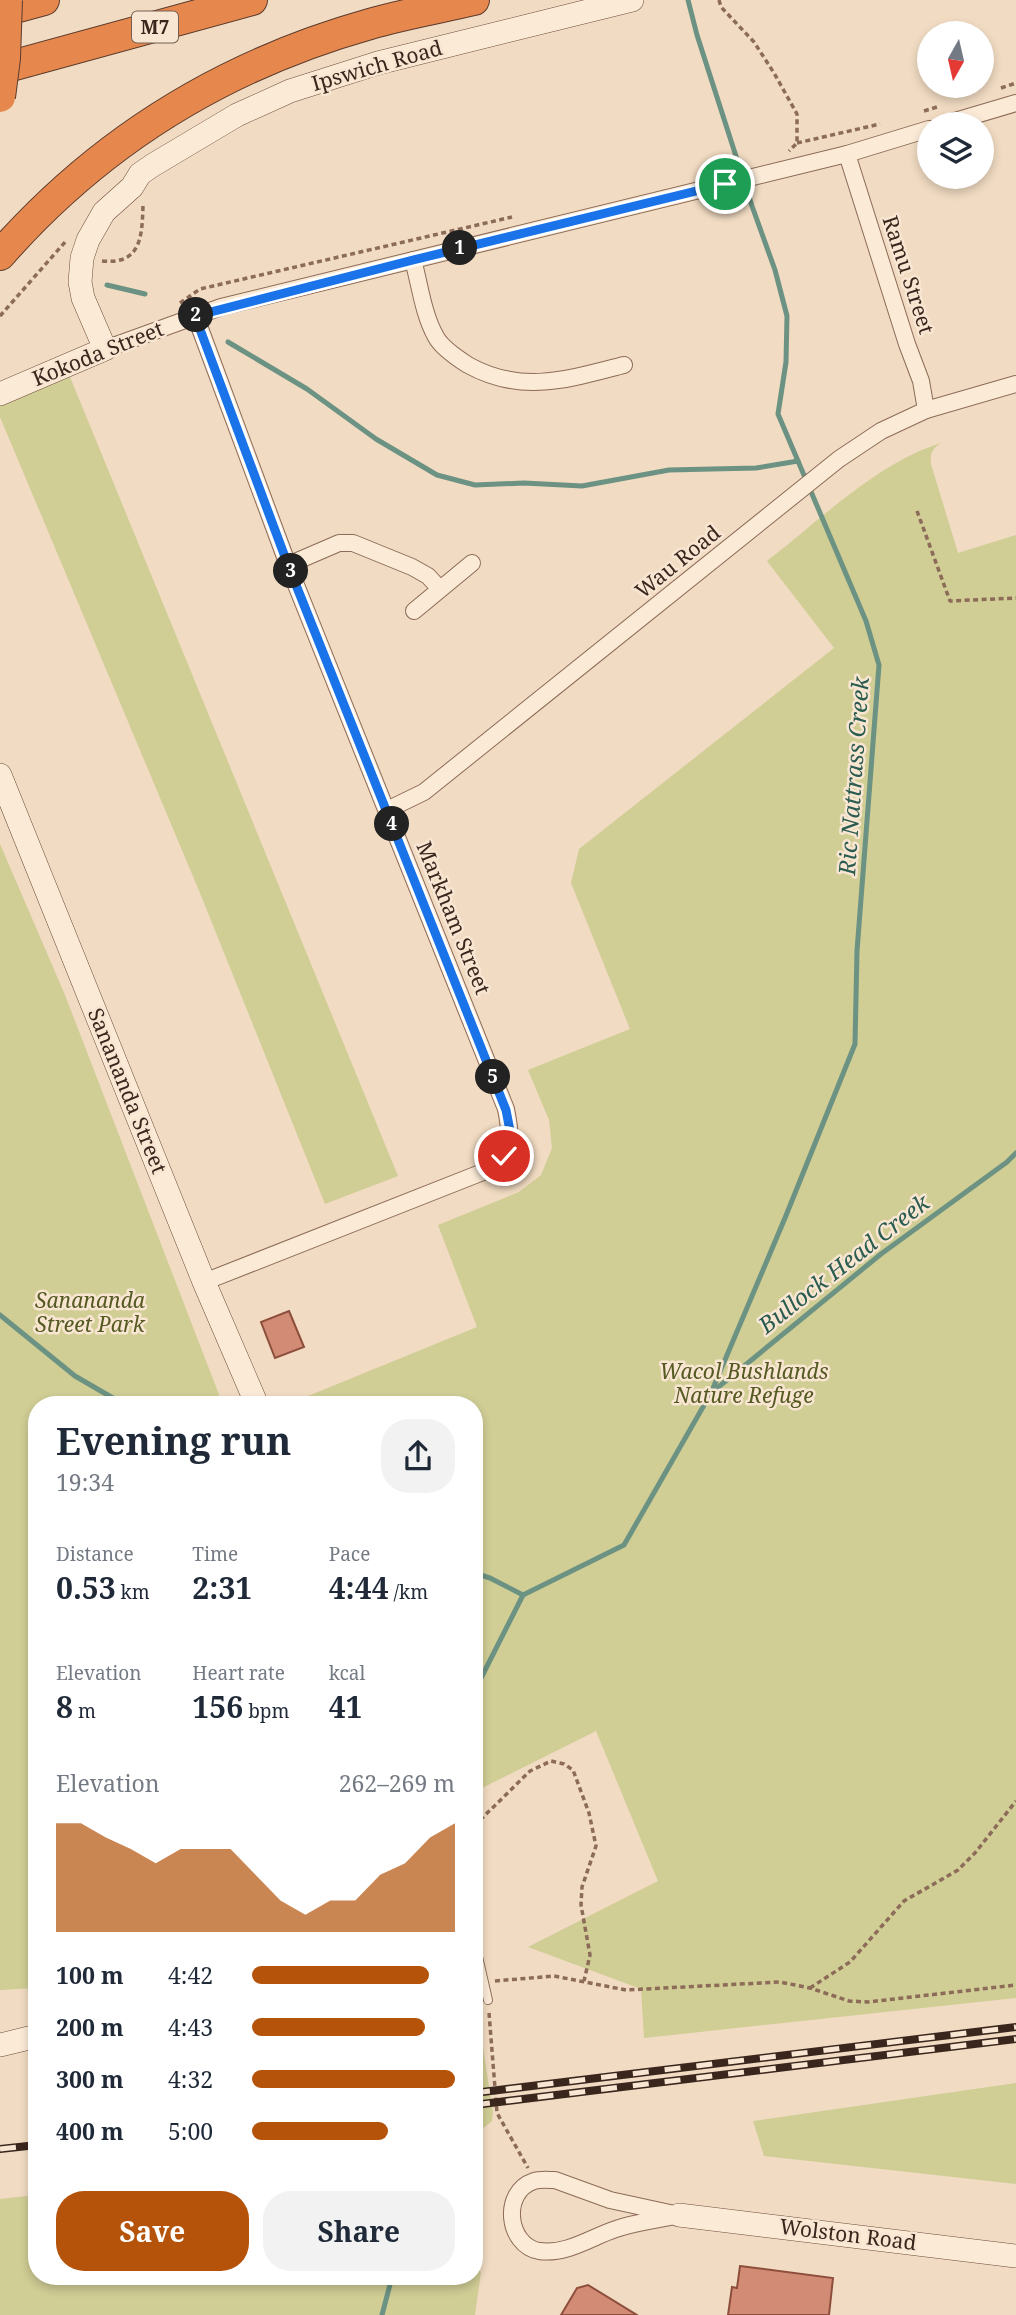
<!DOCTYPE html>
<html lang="en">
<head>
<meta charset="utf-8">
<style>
	:root { --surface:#fff; --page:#f2f2f3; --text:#1f2937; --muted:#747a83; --accent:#b45309 }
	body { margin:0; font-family:"Noto Serif",serif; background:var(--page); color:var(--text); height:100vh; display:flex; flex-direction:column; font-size:26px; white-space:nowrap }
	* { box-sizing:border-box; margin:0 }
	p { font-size:23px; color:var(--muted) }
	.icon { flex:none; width:38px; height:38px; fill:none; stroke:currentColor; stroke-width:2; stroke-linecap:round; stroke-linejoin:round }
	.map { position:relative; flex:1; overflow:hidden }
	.drawer { position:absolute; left:28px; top:1396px; width:455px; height:889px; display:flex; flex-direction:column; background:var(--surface); border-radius:28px; box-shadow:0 4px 10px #0003 }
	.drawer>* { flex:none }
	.needle { width:46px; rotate:188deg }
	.fabs { position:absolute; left:917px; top:21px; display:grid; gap:14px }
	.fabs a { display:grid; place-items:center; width:77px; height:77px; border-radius:50%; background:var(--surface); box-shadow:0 4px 10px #0003; font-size:35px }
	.pin { position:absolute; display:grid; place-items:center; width:60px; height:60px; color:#fff; margin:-30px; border:4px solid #fff; border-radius:50%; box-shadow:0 2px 7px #0007 }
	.km { position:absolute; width:35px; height:35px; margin:-18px; border-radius:50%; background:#222; color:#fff; font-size:19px; line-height:35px; text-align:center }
	.round { display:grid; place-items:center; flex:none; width:74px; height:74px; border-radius:28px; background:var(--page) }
	.overview { display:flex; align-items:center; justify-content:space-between; height:119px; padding:0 28px }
	h1 { font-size:38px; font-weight:700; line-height:52px }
	.metrics { display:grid; grid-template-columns:repeat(3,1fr); gap:10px; height:119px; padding:7px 28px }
	.metrics div { display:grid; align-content:center }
	.metrics b { font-size:30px; font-weight:700 }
	.metrics small { font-size:19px; font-weight:400 }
	.metrics p { font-size:19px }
	.chart { height:196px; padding:14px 28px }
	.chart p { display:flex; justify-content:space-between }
	.chart svg { width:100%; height:126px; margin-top:7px; fill:var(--accent); opacity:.7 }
	.button { display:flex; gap:14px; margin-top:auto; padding:14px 28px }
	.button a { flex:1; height:80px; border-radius:28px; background:var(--accent); color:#fff; font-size:28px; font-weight:700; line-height:80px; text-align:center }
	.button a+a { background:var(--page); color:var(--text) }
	ul { padding:0 28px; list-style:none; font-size:23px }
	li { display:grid; grid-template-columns:112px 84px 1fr; align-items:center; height:52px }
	li i { height:18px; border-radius:9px; background:var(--accent) }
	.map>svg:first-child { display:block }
	.green { fill:#d0cd95 }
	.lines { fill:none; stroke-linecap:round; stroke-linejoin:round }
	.stream { stroke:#6b9282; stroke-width:5 }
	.building { fill:#d28c75; stroke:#8d4e3c; stroke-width:2 }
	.lane-casing { stroke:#8c6b58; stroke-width:10 }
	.street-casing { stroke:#8c6b58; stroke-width:18 }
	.secondary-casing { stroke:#6e4c3b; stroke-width:24 }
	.highway-casing { stroke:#5a3a2c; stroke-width:32 }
	.path { stroke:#8c6b58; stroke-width:3.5; stroke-dasharray:5 3.5; stroke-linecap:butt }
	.lane { stroke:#fbead6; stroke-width:8 }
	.street { stroke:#fbead6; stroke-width:16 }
	.secondary { stroke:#fbead6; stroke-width:23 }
	.highway { stroke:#e6884d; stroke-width:30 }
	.rail-casing { stroke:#3b261d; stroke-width:8 }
	.rail { stroke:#f8e6d2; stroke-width:5; stroke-dasharray:16; stroke-linecap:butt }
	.highway-bridge-casing { stroke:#5a3a2c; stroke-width:32; stroke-linecap:butt }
	.highway-bridge { stroke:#e6884d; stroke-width:30 }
	.route-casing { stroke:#fff; stroke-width:14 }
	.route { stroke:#1a73e8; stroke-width:9 }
	.labels { text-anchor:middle; stroke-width:5; stroke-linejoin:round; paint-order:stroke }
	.shield { fill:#f8e6d2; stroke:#746053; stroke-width:2 }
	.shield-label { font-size:19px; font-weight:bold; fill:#3b261d }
	.street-label { font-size:21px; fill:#3b261d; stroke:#f8e6d2 }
	.park-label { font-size:21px; font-style:italic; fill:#555922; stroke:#f8e6d2 }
	.water-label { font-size:23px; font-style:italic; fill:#2b5c50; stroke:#f8e6d2 }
</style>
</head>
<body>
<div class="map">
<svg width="1016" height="2315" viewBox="0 0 1016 2315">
	<rect width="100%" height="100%" fill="#f1dbc2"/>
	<g class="green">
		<polygon points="70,377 398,1176 325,1204 200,893 0,417 0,406"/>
		<path d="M941,443c-9,6 -11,10 -10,21l27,89 58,-18v1463l-372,40 -3,-49 -113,-42 130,-66 -62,-150 -122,61v-387h-188l191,-78 -39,-102 81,-33 22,-17 11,-27 -3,-28 -21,-50 102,-41 -59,-146 8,-34 255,-201 -67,-87c53,-41 110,-98 174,-118z"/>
		<polygon points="0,844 65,995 223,1405 37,1405 37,1988 0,1990"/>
		<polygon points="474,2035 482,2041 493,2112 492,2121 474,2136 474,2119 480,2112 479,2072"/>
		<polygon points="1016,2083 1016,2184 764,2156 753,2121"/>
		<polygon points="37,2195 37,2277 474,2277 474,2265 481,2272 475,2315 0,2315 0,2199"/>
	</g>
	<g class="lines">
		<g class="stream">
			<polyline points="688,0 697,35 752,206 775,270 787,316 786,362 778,414 866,621 879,665 857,951 855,1044 785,1218 711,1393"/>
			<polyline points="107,285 145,294"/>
			<polyline points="228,342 307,389 376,439 437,475 475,485 524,483 582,486 669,470 756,468 798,461"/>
			<polyline points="0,1315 75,1376 125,1405"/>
			<polyline points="474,1573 490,1578 523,1595"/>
			<polyline points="474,1692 523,1595 624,1545 711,1393 881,1254 1007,1162 1016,1153"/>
			<polyline points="382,2315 392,2277"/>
		</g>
	</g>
	<g class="building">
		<polygon points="289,1311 304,1347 275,1358 261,1322"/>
		<polygon points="740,2266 833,2278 829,2315 728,2315 732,2287 737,2288"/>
		<polygon points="588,2285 637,2315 561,2315 577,2288"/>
	</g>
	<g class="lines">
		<g class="lane-casing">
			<polyline id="lane" points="474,1939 488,2000"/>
		</g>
		<g class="street-casing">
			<g id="street">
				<polyline points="945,124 1016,103"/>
				<polyline points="847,154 907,344 921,381 926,410"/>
				<path d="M413,260c7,25 10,54 23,77 6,11 21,21 32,28 54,30 101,14 156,0"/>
				<path d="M195,315l93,250 218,544c6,31 6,40 -18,61l-284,112"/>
				<polyline points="105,349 221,307 847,154 929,129"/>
				<polyline points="288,565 339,543 353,543 412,567 428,576 440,589"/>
				<polyline points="414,611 472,563"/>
				<polyline points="387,810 424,792 839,459 881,431 926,410 1016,384"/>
				<path d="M555,2180l55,20 69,15c-20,5 -43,7 -63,14 -25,8 -49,26 -77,22 -32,-6 -38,-59 -5,-70 6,-2 15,-1 21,-1z"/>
			</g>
		</g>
		<g class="secondary-casing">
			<g id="secondary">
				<polyline points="0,394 105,349 83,298 80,282 82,258 88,240 104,212 132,187 140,174 153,165 237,115 290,91 378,63 632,0"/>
				<polyline points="0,775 204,1282 257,1405"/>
				<polyline points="0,2045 37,2036"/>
				<polyline points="679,2215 1016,2256"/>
			</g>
		</g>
		<g class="highway-casing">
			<g id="highway">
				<polyline points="0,12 44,0"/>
				<polyline points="0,69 252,0"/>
				<path d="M0,255c100,-114 224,-190 370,-231 34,-10 70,-16 104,-24"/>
			</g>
		</g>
		<g class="path">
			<polyline points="719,0 721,7 754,42 774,73 797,114 797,143 789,151"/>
			<polyline points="1001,88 1016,83"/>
			<polyline points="924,111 940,106"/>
			<polyline points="797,143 880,124"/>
			<path d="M102,261c40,4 40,-26 41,-56"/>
			<polyline points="180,303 200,289 512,217"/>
			<polyline points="0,316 66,241"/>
			<polyline points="917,511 950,601 1016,598"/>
			<polyline points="474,1826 530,1771 551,1761 564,1764 573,1770 589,1813 596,1846 582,1887 581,1905 590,1955 584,1981"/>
			<polyline points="495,1981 554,1976 626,1990 780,1982 810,1988 849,2001 868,2002 1016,1985"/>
			<polyline points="810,1988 850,1962 904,1901 958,1870 975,1853 1016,1801"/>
			<polyline points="489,2013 497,2113 528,2168"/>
		</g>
		<use href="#lane" class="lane"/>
		<use href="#street" class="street"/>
		<use href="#secondary" class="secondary"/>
		<use href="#highway" class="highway"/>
		<g class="rail-casing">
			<g id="rail">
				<polyline points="474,2093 1016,2027"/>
				<polyline points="474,2105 1016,2039"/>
				<polyline points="0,2149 37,2145"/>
			</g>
		</g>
		<use href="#rail" class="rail"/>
		<g class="highway-bridge-casing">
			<polyline id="highway-bridge" points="0,97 5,58 7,0"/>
		</g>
		<use href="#highway-bridge" class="highway-bridge"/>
	</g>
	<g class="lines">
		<g class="route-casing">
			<polyline id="route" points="504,1156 511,1136 506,1110 288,565 195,316 413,260 725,184"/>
		</g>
		<use href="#route" class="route"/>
	</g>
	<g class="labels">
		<rect class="shield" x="132" y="11.5" width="46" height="31" rx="5"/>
		<g class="shield-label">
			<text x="155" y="34">M7</text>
		</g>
		<g class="street-label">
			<text transform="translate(377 66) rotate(-16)" y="7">Ipswich Road</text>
			<text transform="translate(908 275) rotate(72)" y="7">Ramu Street</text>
			<text transform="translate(98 354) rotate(-22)" y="7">Kokoda Street</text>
			<text transform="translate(678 562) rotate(-39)" y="7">Wau Road</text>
			<text transform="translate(453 918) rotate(68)" y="7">Markham Street</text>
			<text transform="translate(127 1091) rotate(68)" y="7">Sanananda Street</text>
			<text transform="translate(848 2235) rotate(7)" y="7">Wolston Road</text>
		</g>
		<g class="park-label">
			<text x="90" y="1308">Sanananda<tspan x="90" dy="24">Street Park</tspan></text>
			<text x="744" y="1379">Wacol Bushlands<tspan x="744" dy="24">Nature Refuge</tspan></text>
		</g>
		<g class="water-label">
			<text transform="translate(854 776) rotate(-86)" y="8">Ric Nattrass Creek</text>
			<text transform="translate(844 1264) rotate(-38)" y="8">Bullock Head Creek</text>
		</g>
	</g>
</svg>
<div class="fabs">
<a><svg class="needle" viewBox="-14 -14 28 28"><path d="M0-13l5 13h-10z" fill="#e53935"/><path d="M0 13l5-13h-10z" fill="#747a83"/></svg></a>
<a><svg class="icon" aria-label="layers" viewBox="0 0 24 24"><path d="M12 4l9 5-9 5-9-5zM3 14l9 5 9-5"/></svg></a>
</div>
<div class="pin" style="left:725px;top:184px;background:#1e9e55"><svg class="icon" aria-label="arrive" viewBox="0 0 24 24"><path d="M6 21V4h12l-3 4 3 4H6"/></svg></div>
<div class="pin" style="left:504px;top:1156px;background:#d93025"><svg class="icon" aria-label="check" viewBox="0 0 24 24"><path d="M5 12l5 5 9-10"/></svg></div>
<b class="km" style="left:460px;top:248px">1</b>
<b class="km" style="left:196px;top:315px">2</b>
<b class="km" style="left:291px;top:571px">3</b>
<b class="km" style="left:392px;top:824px">4</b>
<b class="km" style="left:493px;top:1077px">5</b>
<section class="drawer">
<div class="overview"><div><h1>Evening run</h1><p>19:34</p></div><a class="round"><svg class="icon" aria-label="share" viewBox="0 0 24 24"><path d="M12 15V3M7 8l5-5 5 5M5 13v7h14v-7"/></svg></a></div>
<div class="metrics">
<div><p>Distance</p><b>0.53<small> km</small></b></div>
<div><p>Time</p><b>2:31</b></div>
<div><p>Pace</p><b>4:44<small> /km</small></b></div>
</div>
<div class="metrics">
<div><p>Elevation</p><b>8<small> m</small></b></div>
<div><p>Heart rate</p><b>156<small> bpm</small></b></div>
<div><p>kcal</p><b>41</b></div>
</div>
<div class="chart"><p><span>Elevation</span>262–269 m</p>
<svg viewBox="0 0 160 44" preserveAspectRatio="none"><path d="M0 44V6L10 6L20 11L30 15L40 20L50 15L60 15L70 15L80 24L90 33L100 38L110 33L120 33L130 24L140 20L150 11L160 6V44z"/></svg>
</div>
<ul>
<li><b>100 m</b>4:42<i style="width:87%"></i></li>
<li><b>200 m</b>4:43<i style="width:85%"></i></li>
<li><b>300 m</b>4:32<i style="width:100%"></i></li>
<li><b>400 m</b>5:00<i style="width:67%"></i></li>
</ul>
<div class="button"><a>Save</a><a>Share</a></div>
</section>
</div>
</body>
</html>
